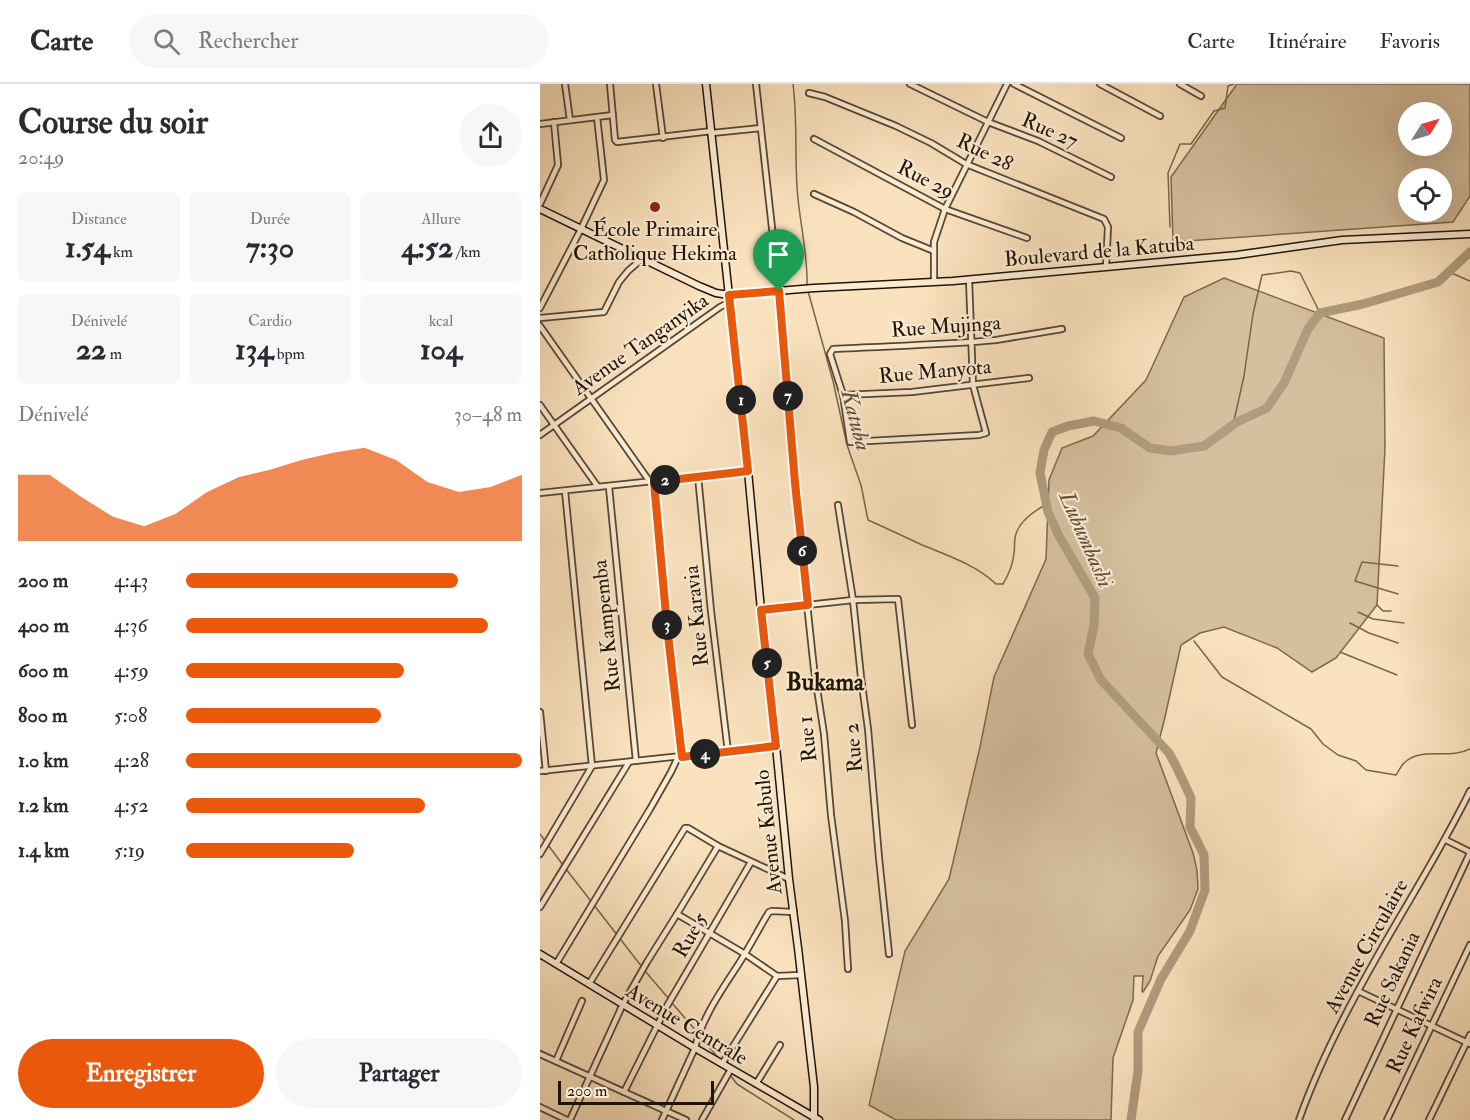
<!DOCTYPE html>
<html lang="fr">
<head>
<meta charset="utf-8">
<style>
	:root { --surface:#fff; --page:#f7f7f7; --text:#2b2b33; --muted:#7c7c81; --line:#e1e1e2; --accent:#ea580c }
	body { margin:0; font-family:"IM FELL Double Pica",serif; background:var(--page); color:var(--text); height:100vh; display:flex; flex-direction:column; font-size:22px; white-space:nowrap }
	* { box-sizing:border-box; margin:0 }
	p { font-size:20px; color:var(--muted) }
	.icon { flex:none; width:33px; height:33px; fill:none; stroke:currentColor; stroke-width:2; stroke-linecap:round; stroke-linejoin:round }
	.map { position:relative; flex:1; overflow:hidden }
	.details { display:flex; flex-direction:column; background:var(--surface); width:540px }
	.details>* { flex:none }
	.needle { width:39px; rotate:53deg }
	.tools { position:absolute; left:858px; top:18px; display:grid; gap:12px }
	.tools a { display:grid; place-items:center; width:54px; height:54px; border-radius:50%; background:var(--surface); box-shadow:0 6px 24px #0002; font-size:30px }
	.scale { position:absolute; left:18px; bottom:15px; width:156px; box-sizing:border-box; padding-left:6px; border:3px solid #211302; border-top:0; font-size:16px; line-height:21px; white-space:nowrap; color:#211302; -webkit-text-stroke:4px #fcecd5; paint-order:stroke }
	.pin { position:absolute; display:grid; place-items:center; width:51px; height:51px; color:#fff; margin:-62px -26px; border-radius:50% 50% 50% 0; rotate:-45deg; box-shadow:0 0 6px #0007 }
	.pin .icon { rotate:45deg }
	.km { position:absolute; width:30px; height:30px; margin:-15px; border-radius:50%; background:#222; color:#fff; font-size:16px; line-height:30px; text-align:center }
	.round { display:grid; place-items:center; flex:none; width:63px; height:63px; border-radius:32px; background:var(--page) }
	.head { display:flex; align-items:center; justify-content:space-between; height:102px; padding:0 18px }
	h1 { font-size:33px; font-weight:700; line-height:45px }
	.metrics { display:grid; grid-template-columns:repeat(3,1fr); gap:9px; height:102px; padding:6px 18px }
	.metrics div { display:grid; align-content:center; border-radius:9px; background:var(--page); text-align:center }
	.metrics b { font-size:30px; font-weight:700 }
	.metrics small { font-size:16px; font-weight:400 }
	.metrics p { font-size:16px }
	.chart { height:168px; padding:12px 18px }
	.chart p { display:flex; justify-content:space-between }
	.chart svg { width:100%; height:108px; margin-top:6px; fill:var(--accent); opacity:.7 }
	.button { display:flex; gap:12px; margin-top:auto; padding:12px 18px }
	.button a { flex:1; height:69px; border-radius:36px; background:var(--accent); color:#fff; font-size:24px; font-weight:700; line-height:69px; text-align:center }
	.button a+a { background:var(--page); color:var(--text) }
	ul { padding:0 18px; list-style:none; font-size:20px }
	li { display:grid; grid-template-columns:96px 72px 1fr; align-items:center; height:45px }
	li i { height:15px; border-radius:8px; background:var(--accent) }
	header { display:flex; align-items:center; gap:36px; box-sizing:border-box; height:84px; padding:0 30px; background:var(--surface); border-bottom:2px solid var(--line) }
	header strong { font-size:28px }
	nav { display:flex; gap:33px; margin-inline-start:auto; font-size:21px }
	.search { width:420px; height:54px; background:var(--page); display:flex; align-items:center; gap:15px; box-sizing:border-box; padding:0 21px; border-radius:33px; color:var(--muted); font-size:22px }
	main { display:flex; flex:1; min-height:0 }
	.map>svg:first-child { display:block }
	.green { fill:#d5bf9e; stroke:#7b6950; stroke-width:1.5; fill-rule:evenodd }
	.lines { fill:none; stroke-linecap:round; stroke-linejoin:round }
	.stream { stroke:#77654c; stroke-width:1.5 }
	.river { stroke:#b09c7e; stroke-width:9 }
	.street-casing { stroke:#574731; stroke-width:8 }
	.secondary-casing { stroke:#211302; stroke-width:9 }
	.street { stroke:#fcecd5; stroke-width:4.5 }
	.secondary { stroke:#fcecd5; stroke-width:6 }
	.route-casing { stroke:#fff; stroke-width:12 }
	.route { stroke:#ea580c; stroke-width:8 }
	.poi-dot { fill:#8f2418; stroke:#fcecd5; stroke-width:2 }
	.labels { text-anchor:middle; stroke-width:4.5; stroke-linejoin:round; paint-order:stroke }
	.street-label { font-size:21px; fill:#211302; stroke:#fcecd5 }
	.poi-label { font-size:21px; fill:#211302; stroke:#fcecd5 }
	.water-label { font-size:22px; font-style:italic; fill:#61513a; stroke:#fcecd5 }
	.quarter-label { font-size:24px; font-weight:bold; fill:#211302; stroke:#fcecd5 }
</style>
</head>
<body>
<header>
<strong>Carte</strong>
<div class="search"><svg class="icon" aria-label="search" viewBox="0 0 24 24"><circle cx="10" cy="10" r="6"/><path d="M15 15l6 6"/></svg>Rechercher</div>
<nav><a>Carte</a><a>Itinéraire</a><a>Favoris</a></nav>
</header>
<main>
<section class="details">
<div class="head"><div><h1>Course du soir</h1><p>20:49</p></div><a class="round"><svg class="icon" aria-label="share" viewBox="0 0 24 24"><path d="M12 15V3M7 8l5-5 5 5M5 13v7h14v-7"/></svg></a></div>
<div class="metrics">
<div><p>Distance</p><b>1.54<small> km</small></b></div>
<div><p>Durée</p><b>7:30</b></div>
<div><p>Allure</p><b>4:52<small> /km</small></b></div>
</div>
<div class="metrics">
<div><p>Dénivelé</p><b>22<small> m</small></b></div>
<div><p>Cardio</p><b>134<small> bpm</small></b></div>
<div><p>kcal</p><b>104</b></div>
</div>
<div class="chart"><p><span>Dénivelé</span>30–48 m</p>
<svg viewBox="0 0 160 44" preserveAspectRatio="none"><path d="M0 44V17L10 17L20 26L30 34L40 38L50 33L60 24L70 18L80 15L90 11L100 8L110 6L120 11L130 20L140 24L150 22L160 17V44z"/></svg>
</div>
<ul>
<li><b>200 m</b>4:43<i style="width:81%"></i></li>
<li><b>400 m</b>4:36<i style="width:90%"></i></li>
<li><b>600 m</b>4:59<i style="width:65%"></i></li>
<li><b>800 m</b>5:08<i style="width:58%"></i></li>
<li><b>1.0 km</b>4:28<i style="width:100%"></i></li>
<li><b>1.2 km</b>4:52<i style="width:71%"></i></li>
<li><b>1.4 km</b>5:19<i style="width:50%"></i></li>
</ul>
<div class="button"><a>Enregistrer</a><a>Partager</a></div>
</section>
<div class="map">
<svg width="930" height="1036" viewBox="0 0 930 1036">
	<rect width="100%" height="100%" fill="#fae2be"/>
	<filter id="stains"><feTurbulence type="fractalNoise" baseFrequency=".00333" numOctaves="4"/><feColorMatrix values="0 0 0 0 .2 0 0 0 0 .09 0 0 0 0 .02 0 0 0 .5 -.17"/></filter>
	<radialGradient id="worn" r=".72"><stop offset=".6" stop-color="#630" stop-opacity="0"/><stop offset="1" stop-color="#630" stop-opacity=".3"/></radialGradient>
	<g class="green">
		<path d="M697,0h233v112l-17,26 -280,20 -2,-65zM868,28h34v34h-34zM868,94h34v34h-34z"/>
		<polygon points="684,194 844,254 845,364 837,521 796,574 772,588 737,564 684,543 660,549 641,561 625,633 616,669 653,769 657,786 658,805 650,826 618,872 610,897 603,908 602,907 603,892 594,892 593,916 573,974 571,1036 356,1036 329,1021 365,867 409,795 440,663 454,593 506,475 509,396 522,364 553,352 606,296 644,213"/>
	</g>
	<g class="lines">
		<g class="stream">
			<path d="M253,0c5,38 1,77 5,115 3,29 10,58 9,87"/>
			<polyline points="630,143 628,89 640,60 651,60 674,27 685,24 688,2 694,0"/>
			<polyline points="909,188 930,197"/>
			<path d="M268,207l25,90 14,64 14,40 7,35c18,8 35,16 52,24 26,11 55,20 76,40h7c6,-10 10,-19 11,-31 1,-5 0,-10 1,-15 2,-15 19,-27 32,-34"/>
			<polyline points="693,341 704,292 713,230 722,191 751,187 760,189 780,229"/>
			<polyline points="858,510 815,497 822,478 858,482"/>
			<polyline points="837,521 843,527 851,527"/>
			<polyline points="818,528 833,535 864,539"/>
			<polyline points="810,539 829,549 858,559"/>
			<path d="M654,557l28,36 89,52 12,15 15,11 18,6 10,9 30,5c2,-3 5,-9 8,-12 18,-17 45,-3 66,-14"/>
			<polyline points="800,568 857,591"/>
			<polyline points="0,750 5,757"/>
			<polyline points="8,761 23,781"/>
			<polyline points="26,785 102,883"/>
			<polyline points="105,887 129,915"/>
			<polyline points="132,919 158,949"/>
			<polyline points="161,953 179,975"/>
			<polyline points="190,991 197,1000 254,1036"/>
		</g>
		<polyline class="river" points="591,1036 598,987 598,948 621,895 650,847 665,806 664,771 650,743 651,714 636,682 629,669 561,596 548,570 554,541 555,514 519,452 508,428 500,389 504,366 512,348 528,342 554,337 581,344 610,364 631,367 664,362 697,338 727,324 744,299 768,245 780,229 823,220 898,198 930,168"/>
		<g class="street-casing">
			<g id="street">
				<polyline points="25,0 30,36"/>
				<polyline points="70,0 75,56 77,58 172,47"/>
				<polyline points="116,0 123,54"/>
				<polyline points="216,0 239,207 260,455 274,585 284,650 291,731 305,837 308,885"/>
				<polyline points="370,0 448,38 498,57 571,93"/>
				<polyline points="474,0 581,54"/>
				<polyline points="560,0 620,32"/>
				<polyline points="640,0 661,12"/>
				<polyline points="269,9 285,13 356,42 391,59 426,80 564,135 568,143 566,183"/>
				<polyline points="0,40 73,31"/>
				<polyline points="172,49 221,44"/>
				<polyline points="274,55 405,125 487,154"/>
				<polyline points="274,110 314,128 362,154 394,167"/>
				<polyline points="0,120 18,81 14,38"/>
				<path d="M429,195l4,106 13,48 -7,2 -129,7 -7,-47 -13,-41 3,-5c54,-3 109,-4 163,-9l66,-11"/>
				<polyline points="394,198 394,158 405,125 467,0"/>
				<polyline points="0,224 41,145 64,96 57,33"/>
				<polyline points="0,234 64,228 79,198 88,187 103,174"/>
				<polyline points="0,242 110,398"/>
				<polyline points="303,311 372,308 489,294"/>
				<polyline points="0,321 58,403"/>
				<polyline points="0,351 180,223 190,218"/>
				<polyline points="158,392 171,527 188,668"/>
				<polyline points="114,398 127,541 142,673"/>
				<polyline points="69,403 96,677"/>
				<polyline points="0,409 208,387"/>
				<polyline points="298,421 313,516 321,593 328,645 339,774 349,870"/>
				<polyline points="221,526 313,516 358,515 372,641"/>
				<polyline points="0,628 6,687"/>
				<polyline points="0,687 236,662"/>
				<polyline points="906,756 930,768"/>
				<polyline points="0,770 52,682 25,407"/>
				<polyline points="0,823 89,678"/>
				<polyline points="137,830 205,870 237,892 261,891"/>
				<polyline points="16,880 110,725 131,688 138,673"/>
				<polyline points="49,900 145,744 148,744 178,762 249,795"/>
				<polyline points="818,907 930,960"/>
				<polyline points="0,970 146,1036"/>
				<polyline points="16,977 42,917"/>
				<polyline points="182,980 237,892"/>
				<polyline points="216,1000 240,961"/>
				<polyline points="84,1008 127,922 211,778"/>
				<polyline points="0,1023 27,1036"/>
				<polyline points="30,1036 83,920 107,878 137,830 178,762"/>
				<path d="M122,1036l33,-72c7,-30 26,-57 43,-83 11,-17 20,-35 31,-53l3,-1 22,1"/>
				<polyline points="162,1036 191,985"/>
				<path d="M759,1036c25,-71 64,-140 102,-205 24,-41 48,-81 69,-124"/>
				<path d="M805,1036c42,-89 83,-178 125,-267"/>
				<polyline points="847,1036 930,861"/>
				<polyline points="889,1036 930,951"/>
			</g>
		</g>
		<g class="secondary-casing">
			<g id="secondary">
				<polyline points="166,0 208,387 221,526 236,662 249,795 258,864 274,1003 274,1034"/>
				<polyline points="0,125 159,202 176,209 189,211 274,204 413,197 697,171 802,156 930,150"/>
				<polyline points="0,870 155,964 279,1036"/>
			</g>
		</g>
		<use href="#street" class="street"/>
		<use href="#secondary" class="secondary"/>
	</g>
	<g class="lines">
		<g class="route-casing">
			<polygon id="route" points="239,207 255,399 268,521 221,526 236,662 142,673 127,542 114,398 208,387 189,211"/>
		</g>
		<use href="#route" class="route"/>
	</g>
	<circle class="poi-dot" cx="115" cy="123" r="6"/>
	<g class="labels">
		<g class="street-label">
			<text transform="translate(510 46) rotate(24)" y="7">Rue 27</text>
			<text transform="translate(445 68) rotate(26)" y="7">Rue 28</text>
			<text transform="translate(386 95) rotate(27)" y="7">Rue 29</text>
			<text transform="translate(559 167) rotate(-5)" y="7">Boulevard de la Katuba</text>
			<text transform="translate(406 242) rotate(-4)" y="7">Rue Mujinga</text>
			<text transform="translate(100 260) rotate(-35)" y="7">Avenue Tanganyika</text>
			<text transform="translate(395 287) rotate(-5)" y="7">Rue Manyota</text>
			<text transform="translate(156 532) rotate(-96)" y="7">Rue Karavia</text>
			<text transform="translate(66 542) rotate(-96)" y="7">Rue Kampemba</text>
			<text transform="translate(267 655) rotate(-96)" y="7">Rue 1</text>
			<text transform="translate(313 664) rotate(-95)" y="7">Rue 2</text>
			<text transform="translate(228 748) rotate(-96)" y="7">Avenue Kabulo</text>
			<text transform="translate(150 851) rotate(-60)" y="7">Rue 5</text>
			<text transform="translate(826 862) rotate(-61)" y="7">Avenue Circulaire</text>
			<text transform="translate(852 895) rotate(-65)" y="7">Rue Sakania</text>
			<text transform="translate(147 940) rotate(31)" y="7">Avenue Centrale</text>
			<text transform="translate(874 941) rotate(-65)" y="7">Rue Kafwira</text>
		</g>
		<g class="poi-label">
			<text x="115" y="152">École Primaire<tspan x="115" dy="24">Catholique Hekima</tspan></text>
		</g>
		<g class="water-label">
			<text transform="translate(317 336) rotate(75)" y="8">Katuba</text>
			<text transform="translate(547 455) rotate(66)" y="8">Lubumbashi</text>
		</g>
		<g class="quarter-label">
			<text x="285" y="606">Bukama</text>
		</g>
	</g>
	<rect width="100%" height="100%" filter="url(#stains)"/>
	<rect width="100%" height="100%" fill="url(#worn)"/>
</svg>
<div class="tools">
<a><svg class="needle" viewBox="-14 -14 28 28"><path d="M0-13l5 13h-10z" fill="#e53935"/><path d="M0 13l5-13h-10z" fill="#7c7c81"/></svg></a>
<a><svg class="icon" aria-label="locate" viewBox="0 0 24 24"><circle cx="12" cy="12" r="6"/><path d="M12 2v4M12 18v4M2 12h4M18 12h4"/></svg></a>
</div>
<div class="scale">200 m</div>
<div class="pin" style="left:239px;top:207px;background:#1e9e55"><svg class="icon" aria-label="arrive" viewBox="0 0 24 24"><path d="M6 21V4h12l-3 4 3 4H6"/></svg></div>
<b class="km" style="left:201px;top:316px">1</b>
<b class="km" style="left:125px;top:396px">2</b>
<b class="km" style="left:127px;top:541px">3</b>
<b class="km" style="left:165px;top:670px">4</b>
<b class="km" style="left:227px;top:579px">5</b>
<b class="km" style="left:262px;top:467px">6</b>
<b class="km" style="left:248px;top:312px">7</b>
</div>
</main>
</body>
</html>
